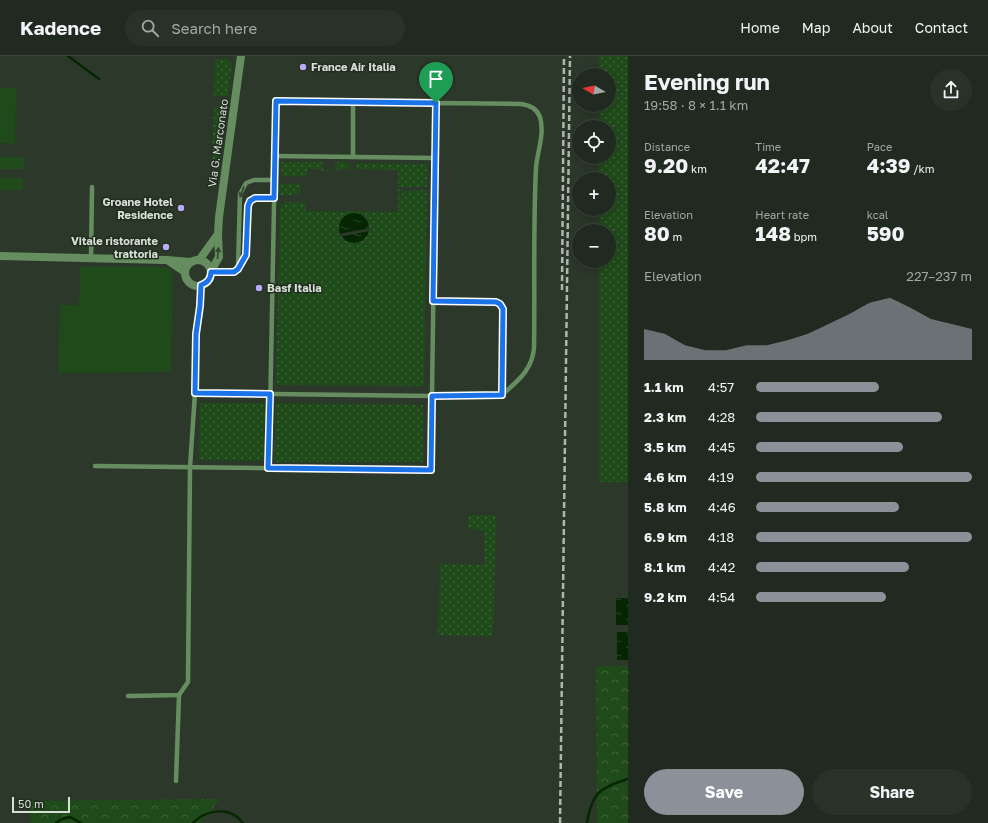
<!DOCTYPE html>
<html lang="en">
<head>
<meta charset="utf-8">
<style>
	:root { --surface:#212a20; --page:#293229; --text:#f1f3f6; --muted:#a2a7a5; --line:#3e463e; --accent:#8c9099 }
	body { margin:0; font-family:"Golos Text",sans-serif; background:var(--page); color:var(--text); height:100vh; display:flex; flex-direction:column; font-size:15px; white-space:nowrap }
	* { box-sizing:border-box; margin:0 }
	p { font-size:13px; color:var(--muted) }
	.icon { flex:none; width:22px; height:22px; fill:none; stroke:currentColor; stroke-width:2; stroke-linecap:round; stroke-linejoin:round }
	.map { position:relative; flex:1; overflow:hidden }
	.drawer { display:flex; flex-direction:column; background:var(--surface); width:360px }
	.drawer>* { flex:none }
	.needle { width:26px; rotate:280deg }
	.tools { position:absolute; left:572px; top:12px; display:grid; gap:8px }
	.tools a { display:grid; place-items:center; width:44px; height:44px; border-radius:50%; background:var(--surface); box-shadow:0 2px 10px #0003,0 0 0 1px var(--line); font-size:20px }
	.scale { position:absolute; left:12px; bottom:10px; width:58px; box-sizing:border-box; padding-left:4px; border:2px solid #d7dfd6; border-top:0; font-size:11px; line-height:14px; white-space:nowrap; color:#d7dfd6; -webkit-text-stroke:3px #222e20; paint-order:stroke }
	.pin { position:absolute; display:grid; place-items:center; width:34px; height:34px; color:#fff; margin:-41px -17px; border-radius:50% 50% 50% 0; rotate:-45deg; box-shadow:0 0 4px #0007 }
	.pin .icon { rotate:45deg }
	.round { display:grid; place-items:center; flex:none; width:42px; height:42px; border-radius:21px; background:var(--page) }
	.summary { display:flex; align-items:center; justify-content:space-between; height:68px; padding:0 16px }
	h1 { font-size:22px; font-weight:700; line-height:30px }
	.figures { display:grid; grid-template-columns:repeat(3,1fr); gap:6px; height:68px; padding:4px 16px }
	.figures div { display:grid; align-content:center }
	.figures b { font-size:20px; font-weight:700 }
	.figures small { font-size:11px; font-weight:400 }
	.figures p { font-size:11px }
	.chart { height:112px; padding:8px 16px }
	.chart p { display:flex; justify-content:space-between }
	.chart svg { width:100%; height:72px; margin-top:4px; fill:var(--accent); opacity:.7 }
	.action { display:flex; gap:8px; margin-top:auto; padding:8px 16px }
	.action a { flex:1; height:46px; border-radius:24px; background:var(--accent); color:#fff; font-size:16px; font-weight:700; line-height:46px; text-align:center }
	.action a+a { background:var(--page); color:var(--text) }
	ul { padding:0 16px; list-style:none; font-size:13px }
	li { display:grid; grid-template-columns:64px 48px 1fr; align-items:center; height:30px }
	li i { height:10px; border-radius:5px; background:var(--accent) }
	header { display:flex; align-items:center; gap:24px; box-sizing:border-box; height:56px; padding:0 20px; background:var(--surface); border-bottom:1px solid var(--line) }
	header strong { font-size:19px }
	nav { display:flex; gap:22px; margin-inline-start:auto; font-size:14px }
	.search { width:280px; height:36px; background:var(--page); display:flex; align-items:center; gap:10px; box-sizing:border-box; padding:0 14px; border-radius:22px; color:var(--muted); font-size:15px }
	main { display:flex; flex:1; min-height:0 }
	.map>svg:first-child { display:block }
	.grass { fill:url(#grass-dots) }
	.forest { fill:url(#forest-crowns) }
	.green { fill:#1f4a19 }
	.water { fill:url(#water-ripples) }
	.pier { fill:#2c382a }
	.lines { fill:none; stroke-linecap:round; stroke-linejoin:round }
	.stream { stroke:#062603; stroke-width:2.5 }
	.lane { stroke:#668d60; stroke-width:4.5 }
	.street { stroke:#668d60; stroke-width:8 }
	.rail { stroke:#aeb7ad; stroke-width:2.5; stroke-dasharray:6 3; stroke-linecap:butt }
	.oneway { fill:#334630 }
	.route-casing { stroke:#fff; stroke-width:8 }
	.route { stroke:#1a73e8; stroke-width:5 }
	.poi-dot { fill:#b8abf7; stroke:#222e20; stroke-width:1.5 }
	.labels { text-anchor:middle; stroke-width:3; stroke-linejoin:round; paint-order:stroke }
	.poi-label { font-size:11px; font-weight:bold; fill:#d7dfd6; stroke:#222e20; text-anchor:start }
	.street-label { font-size:11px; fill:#d7dfd6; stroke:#222e20 }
</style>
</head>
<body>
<header>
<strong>Kadence</strong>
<div class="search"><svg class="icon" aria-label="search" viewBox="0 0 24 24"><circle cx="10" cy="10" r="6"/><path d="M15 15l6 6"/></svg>Search here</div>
<nav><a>Home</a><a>Map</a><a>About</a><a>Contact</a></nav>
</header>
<main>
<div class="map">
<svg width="628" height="767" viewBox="0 0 628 767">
	<defs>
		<pattern id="grass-dots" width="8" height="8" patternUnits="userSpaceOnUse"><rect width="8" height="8" fill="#1f4a19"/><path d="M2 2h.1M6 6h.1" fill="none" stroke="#3f643a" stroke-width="1.8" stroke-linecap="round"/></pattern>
		<pattern id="forest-crowns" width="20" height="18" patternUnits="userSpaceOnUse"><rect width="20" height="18" fill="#1f4a19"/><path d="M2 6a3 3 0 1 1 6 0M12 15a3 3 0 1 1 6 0" fill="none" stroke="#3f643a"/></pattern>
		<pattern id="water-ripples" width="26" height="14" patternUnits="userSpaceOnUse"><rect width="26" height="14" fill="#062603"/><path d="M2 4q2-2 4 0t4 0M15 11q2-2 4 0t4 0" fill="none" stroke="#2a4527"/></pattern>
	</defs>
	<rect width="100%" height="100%" fill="#2c382a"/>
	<g class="grass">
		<polygon points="599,0 628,0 628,426 599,426 599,205 609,205 609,175 599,175 599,153 609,153 609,123 599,123 599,101 609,101 609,71 599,71 599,49 609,49 609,19 599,19"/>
		<polygon points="215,3 226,3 232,8 228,40 214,40"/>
		<polygon points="214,50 226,51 218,110 212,110"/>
		<polygon points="281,106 323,106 323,114 335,114 335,106 349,107 349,113 323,115 319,113 307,113 307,121 285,120 281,117"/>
		<polygon points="356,107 428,108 427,131 398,131 398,114 356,113"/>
		<polygon points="212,116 217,116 215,133 212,133"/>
		<path d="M283,127l13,1 5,2v5l-4,4h-17c-3,-3 -4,-7 -1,-10z"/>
		<polygon points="398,133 400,133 400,140 402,141 402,135 427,134 424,330 278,329 276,328 280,152 281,148 285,146 306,147 306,155 398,156"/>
		<polygon points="201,347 265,347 264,405 199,404 200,348"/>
		<polygon points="277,347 423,349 423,406 276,406 274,405 276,349"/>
		<polygon points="468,459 496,459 493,580 438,579 440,508 484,509 484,474 468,473"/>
	</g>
	<g class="forest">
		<polygon points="596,610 628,610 628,767 597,767"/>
		<polygon points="220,743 200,767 31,767 29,745"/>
	</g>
	<g class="green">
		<polygon points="0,32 16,32 15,88 0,87"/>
		<rect x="0" y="101" width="24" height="12"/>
		<rect x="0" y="122" width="23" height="12"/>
		<polygon points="80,211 166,211 173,217 171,316 58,317 60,249 79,249"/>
	</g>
	<g class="water">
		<circle cx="354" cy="172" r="15"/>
		<rect x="616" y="542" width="12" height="27"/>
		<rect x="617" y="576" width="11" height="28"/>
	</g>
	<polygon class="pier" points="370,172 370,175 339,181 339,179 338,178"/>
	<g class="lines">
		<g class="stream">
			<polyline points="68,0 99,23"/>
			<polyline points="56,767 62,763 70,761 81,767"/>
			<path d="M193,767c14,-14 37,-17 50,0"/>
			<path d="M587,767c5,-31 13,-35 41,-44"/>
		</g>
		<g class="lane">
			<polyline points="275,100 436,102"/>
			<polyline points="353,101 353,46"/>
			<polyline points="91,202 92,131"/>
			<polyline points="238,212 240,138 246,127 254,124 274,124"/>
			<polyline points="211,215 234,216 238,213 246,199 248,150 250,145 255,142 274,142"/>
			<polyline points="433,245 495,246 500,248 503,253 502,339"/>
			<path d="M95,410l336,4 1,-74 70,-1c15,-14 30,-24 32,-47 1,-60 -1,-120 2,-180 1,-16 9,-34 4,-51 -3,-8 -11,-12 -19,-13l-85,-1 -4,293 -237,-3 1,-59 4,-29 1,-20"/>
			<polyline points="269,412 276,45 436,47"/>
			<polyline points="128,640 179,639 188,626 190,411 195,337"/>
			<polyline points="176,725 179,639"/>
		</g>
		<g class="street">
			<polyline points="0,200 166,204 191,206"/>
			<polyline points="200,203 218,178"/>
			<polyline points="167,204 185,216"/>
			<circle cx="198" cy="217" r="13"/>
			<polyline points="211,215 219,201 218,178 219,161 241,0"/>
		</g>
		<g class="rail">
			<polyline points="562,234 564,0"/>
			<polyline points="560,767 570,0"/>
		</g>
	</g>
	<defs><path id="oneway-solid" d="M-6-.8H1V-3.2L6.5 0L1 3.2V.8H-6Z"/></defs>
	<g class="oneway">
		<use href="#oneway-solid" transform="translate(242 136) rotate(110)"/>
		<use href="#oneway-solid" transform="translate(218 197) rotate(-85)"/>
	</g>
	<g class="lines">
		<g class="route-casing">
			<path id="route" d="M276,45l160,2 -3,198 63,1 4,2 3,5 -1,86 -70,1 -1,74 -163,-2 2,-74 -75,-1 1,-59 4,-28 1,-21c6,-2 10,-6 10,-13h23l4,-3 8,-14 2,-49 2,-5 5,-3h19z"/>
		</g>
		<use href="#route" class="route"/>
	</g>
	<g class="poi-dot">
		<circle cx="303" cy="11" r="4"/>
		<circle cx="181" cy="152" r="4"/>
		<circle cx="166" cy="191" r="4"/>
		<circle cx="259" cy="232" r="4"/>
	</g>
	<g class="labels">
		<g class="poi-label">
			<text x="311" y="15">France Air Italia</text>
			<text x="173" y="150" text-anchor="end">Groane Hotel<tspan x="173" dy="13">Residence</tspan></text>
			<text x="158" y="189" text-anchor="end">Vitale ristorante<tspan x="158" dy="13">trattoria</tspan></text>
			<text x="267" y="236">Basf Italia</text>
		</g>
		<g class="street-label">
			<text transform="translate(218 87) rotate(-82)" y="4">Via G. Marconato</text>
		</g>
	</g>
</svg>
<div class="tools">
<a><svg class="needle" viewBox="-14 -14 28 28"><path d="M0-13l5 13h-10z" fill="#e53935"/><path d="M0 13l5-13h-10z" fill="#a2a7a5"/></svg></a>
<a><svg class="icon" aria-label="locate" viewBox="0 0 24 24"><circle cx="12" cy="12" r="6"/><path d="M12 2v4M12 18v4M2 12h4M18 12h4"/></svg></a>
<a>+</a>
<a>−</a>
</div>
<div class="scale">50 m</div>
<div class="pin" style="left:436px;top:47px;background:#1e9e55"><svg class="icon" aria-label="arrive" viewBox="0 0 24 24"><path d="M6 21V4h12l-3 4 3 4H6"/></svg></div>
</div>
<section class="drawer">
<div class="summary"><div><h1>Evening run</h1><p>19:58 · 8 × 1.1 km</p></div><a class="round"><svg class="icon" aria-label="share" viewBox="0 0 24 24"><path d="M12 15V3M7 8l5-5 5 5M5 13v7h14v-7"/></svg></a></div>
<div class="figures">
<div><p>Distance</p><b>9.20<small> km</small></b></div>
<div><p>Time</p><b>42:47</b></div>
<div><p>Pace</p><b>4:39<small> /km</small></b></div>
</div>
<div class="figures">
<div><p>Elevation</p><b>80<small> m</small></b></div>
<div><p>Heart rate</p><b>148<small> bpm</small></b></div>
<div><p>kcal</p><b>590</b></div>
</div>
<div class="chart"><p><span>Elevation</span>227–237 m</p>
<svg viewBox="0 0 160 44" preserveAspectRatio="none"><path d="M0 44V25L10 28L20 35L30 38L40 38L50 35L60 35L70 32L80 28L90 22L100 16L110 9L120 6L130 12L140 19L150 22L160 25V44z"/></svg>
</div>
<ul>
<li><b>1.1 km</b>4:57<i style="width:57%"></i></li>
<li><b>2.3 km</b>4:28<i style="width:86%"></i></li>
<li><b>3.5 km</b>4:45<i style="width:68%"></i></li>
<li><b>4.6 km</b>4:19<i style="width:100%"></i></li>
<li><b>5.8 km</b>4:46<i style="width:66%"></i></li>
<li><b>6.9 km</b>4:18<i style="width:100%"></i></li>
<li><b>8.1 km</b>4:42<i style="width:71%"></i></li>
<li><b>9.2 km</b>4:54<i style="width:60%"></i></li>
</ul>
<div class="action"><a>Save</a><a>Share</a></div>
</section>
</main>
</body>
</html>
